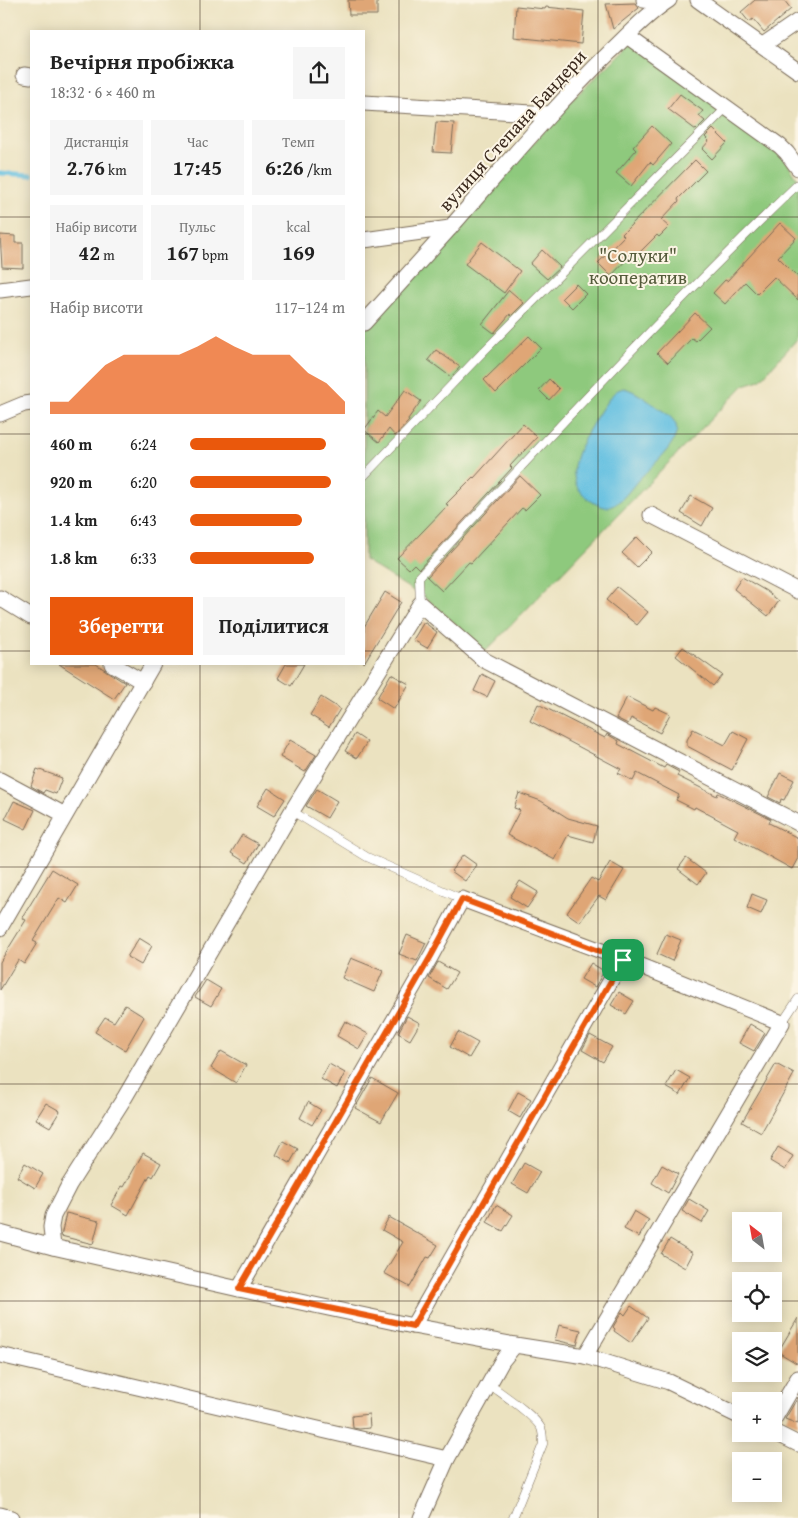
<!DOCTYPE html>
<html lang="uk">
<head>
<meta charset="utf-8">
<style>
	:root { --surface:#fff; --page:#f6f6f6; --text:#222; --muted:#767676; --accent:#ea580c }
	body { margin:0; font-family:"Gentium Book Plus",serif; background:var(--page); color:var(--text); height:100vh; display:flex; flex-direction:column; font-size:19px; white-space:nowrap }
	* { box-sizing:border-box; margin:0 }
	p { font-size:16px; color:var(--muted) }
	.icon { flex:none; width:28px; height:28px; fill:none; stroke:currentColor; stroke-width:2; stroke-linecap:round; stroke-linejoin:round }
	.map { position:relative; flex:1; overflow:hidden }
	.panel { position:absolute; left:30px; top:30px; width:335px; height:635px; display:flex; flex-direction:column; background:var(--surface); border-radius:0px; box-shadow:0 2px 12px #0003 }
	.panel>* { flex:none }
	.needle { width:32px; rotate:329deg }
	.tools { position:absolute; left:732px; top:1212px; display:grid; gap:10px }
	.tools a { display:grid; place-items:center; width:50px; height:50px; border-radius:0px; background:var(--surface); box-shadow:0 2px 12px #0003; font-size:25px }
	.pin { position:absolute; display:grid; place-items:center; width:42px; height:42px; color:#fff; margin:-21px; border-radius:10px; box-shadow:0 2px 8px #0006 }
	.round { display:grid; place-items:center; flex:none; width:52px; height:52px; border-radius:0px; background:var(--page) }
	.headline { display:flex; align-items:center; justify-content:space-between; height:85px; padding:0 20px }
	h1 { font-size:22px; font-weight:800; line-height:38px }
	.stats { display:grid; grid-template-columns:repeat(3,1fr); gap:8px; height:85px; padding:5px 20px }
	.stats div { display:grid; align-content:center; border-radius:0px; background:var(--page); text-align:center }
	.stats b { font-size:21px; font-weight:800 }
	.stats small { font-size:14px; font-weight:400 }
	.stats p { font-size:14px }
	.chart { height:140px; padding:10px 20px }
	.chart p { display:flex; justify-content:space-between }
	.chart svg { width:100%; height:90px; margin-top:5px; fill:var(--accent); opacity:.7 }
	.button { display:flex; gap:10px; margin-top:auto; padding:10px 20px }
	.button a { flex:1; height:58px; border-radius:0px; background:var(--accent); color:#fff; font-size:20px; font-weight:800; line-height:58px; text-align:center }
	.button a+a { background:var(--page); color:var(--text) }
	ul { padding:0 20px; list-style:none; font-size:16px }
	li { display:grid; grid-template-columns:80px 60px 1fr; align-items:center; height:38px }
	li i { height:12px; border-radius:6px; background:var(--accent) }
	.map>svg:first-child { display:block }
	.green { fill:#8ec97d; stroke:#647a4e }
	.water { fill:#63c0e1; stroke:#4f7580 }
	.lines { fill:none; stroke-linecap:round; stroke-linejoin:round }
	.stream { stroke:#63c0e1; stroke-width:5 }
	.building { fill:#dfa676 }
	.service-casing { stroke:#796a57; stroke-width:9 }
	.minor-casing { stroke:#796a57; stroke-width:17 }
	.service { stroke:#fff; stroke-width:8 }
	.minor { stroke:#fff; stroke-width:15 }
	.route-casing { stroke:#fff; stroke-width:10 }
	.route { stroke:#ea580c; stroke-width:6 }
	.grid { fill:none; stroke:#3b2a1e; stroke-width:1; stroke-opacity:0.55 }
	.labels { text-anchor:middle; stroke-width:4; stroke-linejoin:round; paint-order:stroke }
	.street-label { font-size:19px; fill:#3b2a1e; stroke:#fcf5e5 }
	.park-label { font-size:19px; fill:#545a3a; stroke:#fcf5e5 }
</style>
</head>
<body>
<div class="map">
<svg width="798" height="1518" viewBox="0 0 798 1518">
	<rect width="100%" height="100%" fill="#fcf5e5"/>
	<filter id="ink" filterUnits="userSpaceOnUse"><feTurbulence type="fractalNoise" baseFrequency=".02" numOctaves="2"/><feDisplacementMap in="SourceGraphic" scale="10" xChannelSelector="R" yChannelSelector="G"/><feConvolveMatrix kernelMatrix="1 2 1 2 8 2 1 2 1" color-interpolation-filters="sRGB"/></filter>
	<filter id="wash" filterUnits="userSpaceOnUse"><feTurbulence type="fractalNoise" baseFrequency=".0096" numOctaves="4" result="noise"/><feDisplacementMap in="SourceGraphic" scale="20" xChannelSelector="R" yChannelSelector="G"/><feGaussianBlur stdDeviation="1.12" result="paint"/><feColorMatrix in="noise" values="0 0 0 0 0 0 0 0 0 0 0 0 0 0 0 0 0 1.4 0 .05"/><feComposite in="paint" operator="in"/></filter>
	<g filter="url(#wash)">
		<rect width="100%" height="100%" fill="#ebe2c0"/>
		<polygon class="green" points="627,36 784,157 798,179 798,338 760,380 744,385 486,651 428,600 364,560 364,331 575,97 626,49"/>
		<path class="water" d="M624,388c12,3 23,12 33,19 6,4 16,10 19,18 6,16 -26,43 -37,54 -8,9 -18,25 -30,28 -11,2 -30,-14 -33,-23 -3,-8 -3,-17 0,-26 4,-15 27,-54 38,-65 3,-3 6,-4 10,-5z"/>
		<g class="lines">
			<polyline class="stream" points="0,173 31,175"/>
		</g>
		<g id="blocks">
			<g class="building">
				<polygon points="348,0 377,0 377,15 349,15"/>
				<polygon points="755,0 784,0 791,9 764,32 753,19 749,22 741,12"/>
				<polygon points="635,3 639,8 613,29 606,4"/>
				<polygon points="516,6 545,9 546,7 584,11 581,44 514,37"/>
				<polygon points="680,94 703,111 699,116 705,121 696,130 668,109"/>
				<polygon points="436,122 454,123 451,153 433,152"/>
				<polygon points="652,126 671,144 653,165 650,162 631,186 616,173 636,150 633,147"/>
				<polygon points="713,129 727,143 712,159 702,149 709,141 705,137"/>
				<polygon points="695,160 706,171 678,199 679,201 661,220 669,227 659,237 657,235 633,259 631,255 611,276 598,263 624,236 622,234"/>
				<polygon points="780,223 796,238 778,257 798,277 798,300 774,277 757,294 745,282 725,304 713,293 725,280 727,281"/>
				<polygon points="0,235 15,236 15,243 23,243 23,268 2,267"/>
				<polygon points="482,242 520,271 504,293 465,264"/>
				<polygon points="542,250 560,267 547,279 530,264"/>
				<polygon points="576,284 586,294 572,308 562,298"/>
				<polygon points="509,290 524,303 511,316 510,314 494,333 482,324"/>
				<polygon points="695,313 710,327 696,341 692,338 668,363 657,353"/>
				<polygon points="529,336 541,348 496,393 484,380"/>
				<polygon points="436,350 460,367 451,377 428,360"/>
				<polygon points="549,379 559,389 549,400 539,390"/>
				<polygon points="405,390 421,401 408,419 409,421 395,436 389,429 379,442 364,430 378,411 385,417"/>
				<polygon points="523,424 537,437 510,466 512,468 419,569 414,564 409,569 397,558 448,505 446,504 473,477 474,478"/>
				<polygon points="520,476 540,495 525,510 522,508 471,563 469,562 442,591 427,577"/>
				<polygon points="691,496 712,508 702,526 681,513"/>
				<polygon points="637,537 652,552 637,567 622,553"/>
				<polygon points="742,577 766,591 779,601 768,616 734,589"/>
				<polygon points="617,587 648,612 637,625 606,600"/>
				<polygon points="385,592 401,602 364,663 364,627"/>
				<polygon points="424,622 437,632 427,648 413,640"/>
				<polygon points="683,647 722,675 713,686 676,656"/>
				<polygon points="59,664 96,664 125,683 114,699"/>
				<polygon points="286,664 304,664 291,686 278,678"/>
				<polygon points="391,674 409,684 394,709 377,698"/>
				<polygon points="482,674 495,681 487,697 474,691"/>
				<polygon points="321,697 340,709 329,727 310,715"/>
				<polygon points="627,697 653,710 655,707 670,714 660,733 631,718 628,724 616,718"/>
				<polygon points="538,704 605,738 607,734 619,741 618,744 664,768 666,765 679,772 677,776 717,796 718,793 771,819 769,823 798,838 798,858 792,869 734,837 738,830 695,807 694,809 676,800 679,795 637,773 633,781 618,773 621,769 530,721"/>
				<polygon points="693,729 725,745 733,731 748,739 732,770 687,746 687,740"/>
				<polygon points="355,734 367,742 357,758 345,751"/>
				<polygon points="290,740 316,755 305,772 280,757"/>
				<polygon points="37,769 62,778 56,794 45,790 43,793 31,786"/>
				<polygon points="780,773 794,780 784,800 781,799 780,803 768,797"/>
				<polygon points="268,788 285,799 274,816 257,806"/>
				<polygon points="317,789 337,801 327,818 306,806"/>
				<polygon points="519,793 541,801 568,818 597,826 593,842 568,835 555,860 507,835 520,810 514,808"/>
				<polygon points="14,801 35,810 26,829 5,819"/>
				<polygon points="242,835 258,844 247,863 231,853"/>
				<polygon points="463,855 477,865 465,881 451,871"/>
				<polygon points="686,858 706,873 698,884 678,869"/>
				<polygon points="610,862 624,870 606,900 599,896 580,922 567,913 591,878 598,882"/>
				<polygon points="52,869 78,885 67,903 59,898 33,941 37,943 24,964 18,960 0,990 0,962 26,920 22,918"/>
				<polygon points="520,881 538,892 527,908 510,897"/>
				<polygon points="752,894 767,900 761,914 747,908"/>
				<polygon points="666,934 681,940 672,961 657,954"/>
				<polygon points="407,935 426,943 417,961 399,954"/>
				<polygon points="139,938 152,946 141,965 127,957"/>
				<polygon points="351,958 383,971 374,992 342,978"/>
				<polygon points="438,962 457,973 447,989 429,978"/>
				<polygon points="591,963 604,971 595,987 581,979"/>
				<polygon points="206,980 221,989 211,1006 195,997"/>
				<polygon points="619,992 634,1001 626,1014 611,1005"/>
				<polygon points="125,1005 144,1017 125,1050 95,1032 105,1017 114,1022"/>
				<polygon points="407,1016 420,1023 410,1040 398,1033"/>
				<polygon points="345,1021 368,1034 359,1049 337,1036"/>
				<polygon points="750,1024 765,1033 754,1051 739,1043"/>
				<polygon points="458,1032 478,1043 469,1058 450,1047"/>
				<polygon points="590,1035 612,1047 603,1062 582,1050"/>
				<polygon points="221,1051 246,1065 236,1083 211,1068"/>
				<polygon points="329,1064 345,1073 337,1088 321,1079"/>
				<polygon points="776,1064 794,1074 761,1133 742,1122"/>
				<polygon points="676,1070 690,1078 680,1095 666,1087"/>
				<polygon points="372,1078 398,1093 381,1122 355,1108"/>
				<polygon points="518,1092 531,1099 520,1118 508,1111"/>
				<polygon points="308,1102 321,1110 312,1125 300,1118"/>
				<polygon points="46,1103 60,1111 50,1127 36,1119"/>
				<polygon points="283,1141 298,1149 290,1163 276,1155"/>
				<polygon points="778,1147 793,1156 785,1170 770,1161"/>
				<polygon points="143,1153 161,1163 153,1177 150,1175 128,1215 111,1205 122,1186 124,1187"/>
				<polygon points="25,1163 43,1174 35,1188 17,1177"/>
				<polygon points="524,1163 540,1172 528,1193 512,1184"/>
				<polygon points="662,1165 678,1174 668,1193 652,1183"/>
				<polygon points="689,1199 709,1211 702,1223 682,1211"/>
				<polygon points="496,1205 513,1215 503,1231 487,1222"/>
				<polygon points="634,1211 649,1220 639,1237 624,1229"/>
				<polygon points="66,1213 99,1221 93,1244 61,1236"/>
				<polygon points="389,1217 438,1245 430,1258 427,1257 410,1287 384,1273 403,1242 382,1230"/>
				<polygon points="670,1239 693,1253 685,1268 661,1254"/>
				<polygon points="631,1306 648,1318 631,1343 614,1331 615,1329 613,1327 622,1312 625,1315"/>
				<polygon points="798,1318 798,1364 778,1352"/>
				<polygon points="559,1325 581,1330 577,1345 555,1340"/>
				<polygon points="798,1397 798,1424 785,1419"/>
				<polygon points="369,1414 370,1428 359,1429 353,1428 352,1416"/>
			</g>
		</g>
	</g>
	<g filter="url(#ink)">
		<use href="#blocks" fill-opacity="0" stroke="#796a57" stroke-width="1"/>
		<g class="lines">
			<g class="service-casing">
				<g id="service">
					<polyline points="364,476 484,351 726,108"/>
					<path d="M420,604l-1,-27c123,-134 248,-267 379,-393"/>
					<polyline points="292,811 367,857 462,899"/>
					<polyline points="782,1023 798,999"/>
					<path d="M489,1384c13,10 44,30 52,44 2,5 2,10 2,16l-30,74"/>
				</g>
			</g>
			<g class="minor-casing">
				<g id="minor">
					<polyline points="644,0 663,3"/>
					<polyline points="698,0 798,71"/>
					<polyline points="627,36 780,146 787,153 798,168"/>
					<polyline points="763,45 798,21"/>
					<polyline points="24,75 31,76"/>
					<polyline points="364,103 550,114"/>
					<path d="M364,240l86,-12c52,-59 103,-120 159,-175 19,-18 38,-39 60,-53"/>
					<polyline points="0,290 31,286"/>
					<polyline points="364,323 450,228"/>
					<polyline points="0,414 24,404 31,403"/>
					<polyline points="651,515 798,591"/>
					<polyline points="0,598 31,617"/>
					<polyline points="112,664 143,682"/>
					<polyline points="0,780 65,815"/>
					<polyline points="0,928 153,664"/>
					<polyline points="0,1233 53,1247 239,1289 413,1326 515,1345 585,1356 669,1382 741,1417"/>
					<polyline points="53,1247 51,1227 53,1216 69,1185 125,1097 292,811 420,604 484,660 798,823"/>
					<polyline points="239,1289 431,956 462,899 623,959 782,1023 585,1356"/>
					<polyline points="413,1326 623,959"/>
					<polyline points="0,1355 447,1459"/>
					<polyline points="774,1419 798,1378"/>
					<polyline points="774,1432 798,1444"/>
					<polyline points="0,1515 11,1518"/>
					<polyline points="421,1518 447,1459 502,1361 515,1345"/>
				</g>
			</g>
			<use href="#service" class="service"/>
			<use href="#minor" class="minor"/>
		</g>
	</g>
	<g class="lines" filter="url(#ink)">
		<g class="route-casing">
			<polygon id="route" points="462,899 623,960 413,1326 239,1289 431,956"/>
		</g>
		<use href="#route" class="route"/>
	</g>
	<path class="grid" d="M200,0v31M399,0v1518M598,0v1518M0,217h31M364,217h434M0,434h31M364,434h434M0,651h31M364,651h434M200,664v854M0,867h798M0,1084h798M0,1301h741M774,1301h24"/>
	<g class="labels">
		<g class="street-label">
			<text transform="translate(512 130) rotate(-48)" y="7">вулиця Степана Бандери</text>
		</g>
		<g class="park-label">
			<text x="638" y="262">"Солуки"<tspan x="638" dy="22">кооператив</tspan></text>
		</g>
	</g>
</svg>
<div class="tools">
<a><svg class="needle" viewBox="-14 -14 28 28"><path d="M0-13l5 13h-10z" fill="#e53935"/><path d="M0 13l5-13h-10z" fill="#767676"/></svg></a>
<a><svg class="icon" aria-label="locate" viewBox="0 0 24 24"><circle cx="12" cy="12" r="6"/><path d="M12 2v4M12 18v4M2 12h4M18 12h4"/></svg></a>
<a><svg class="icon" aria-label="layers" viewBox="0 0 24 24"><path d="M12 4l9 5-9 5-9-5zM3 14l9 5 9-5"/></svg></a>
<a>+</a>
<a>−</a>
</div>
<div class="pin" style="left:623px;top:960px;background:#1e9e55"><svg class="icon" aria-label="arrive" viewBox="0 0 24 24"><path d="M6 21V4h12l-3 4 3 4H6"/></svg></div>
<section class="panel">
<div class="headline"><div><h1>Вечірня пробіжка</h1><p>18:32 · 6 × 460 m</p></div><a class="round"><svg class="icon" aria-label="share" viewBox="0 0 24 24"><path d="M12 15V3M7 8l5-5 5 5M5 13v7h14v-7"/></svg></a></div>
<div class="stats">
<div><p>Дистанція</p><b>2.76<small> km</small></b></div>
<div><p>Час</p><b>17:45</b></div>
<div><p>Темп</p><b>6:26<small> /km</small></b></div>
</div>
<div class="stats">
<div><p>Набір висоти</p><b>42<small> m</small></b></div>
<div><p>Пульс</p><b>167<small> bpm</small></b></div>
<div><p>kcal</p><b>169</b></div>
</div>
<div class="chart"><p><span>Набір висоти</span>117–124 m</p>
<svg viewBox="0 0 160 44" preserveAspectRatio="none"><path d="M0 44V38L10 38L20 29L30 20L40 15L50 15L60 15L70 15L80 11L90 6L100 11L110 15L120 15L130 15L140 24L150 29L160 38V44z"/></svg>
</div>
<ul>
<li><b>460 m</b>6:24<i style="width:88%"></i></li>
<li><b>920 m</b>6:20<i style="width:91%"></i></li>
<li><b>1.4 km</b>6:43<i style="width:72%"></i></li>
<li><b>1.8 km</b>6:33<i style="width:80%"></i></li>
</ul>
<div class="button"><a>Зберегти</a><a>Поділитися</a></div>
</section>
</div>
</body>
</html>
